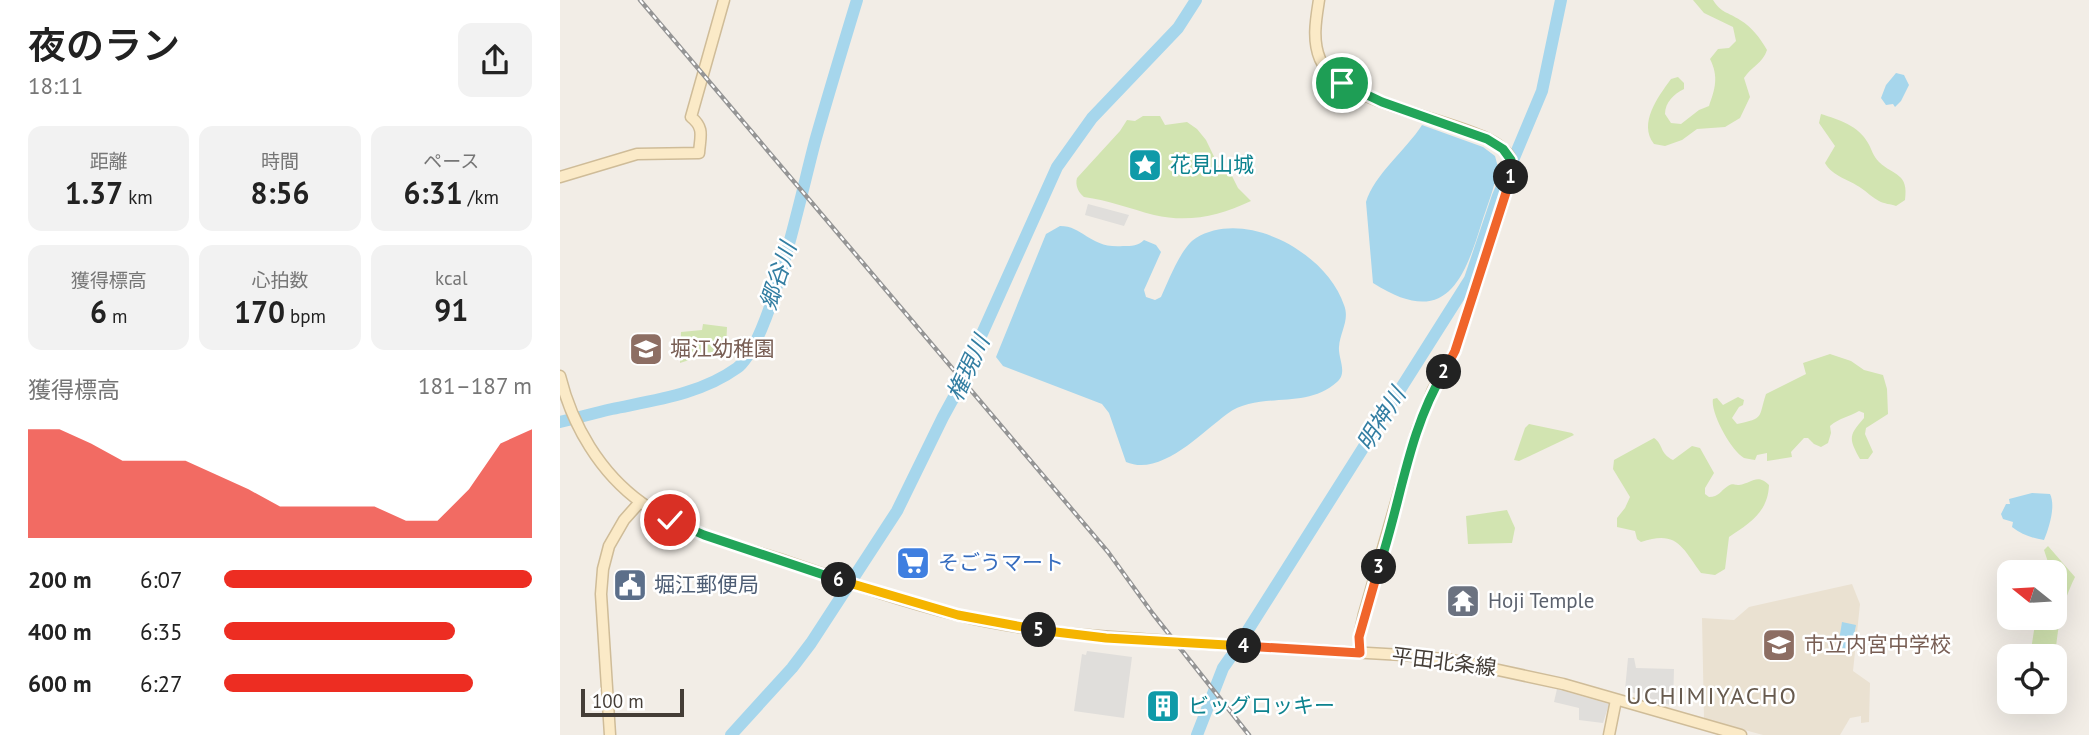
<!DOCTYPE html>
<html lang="ja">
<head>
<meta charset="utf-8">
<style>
	:root { --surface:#fff; --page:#f2f2f2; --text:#222; --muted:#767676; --accent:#ed2d22 }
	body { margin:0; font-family:"PT Sans","Noto Sans JP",sans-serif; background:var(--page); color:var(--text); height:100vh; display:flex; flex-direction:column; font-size:26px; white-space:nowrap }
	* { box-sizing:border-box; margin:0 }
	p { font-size:23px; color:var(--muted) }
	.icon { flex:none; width:38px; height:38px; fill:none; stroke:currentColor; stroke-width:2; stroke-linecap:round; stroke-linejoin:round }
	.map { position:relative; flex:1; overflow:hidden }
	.sheet { display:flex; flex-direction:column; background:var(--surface); width:560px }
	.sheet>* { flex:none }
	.needle { width:46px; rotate:288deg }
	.controls { position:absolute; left:1437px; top:560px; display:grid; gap:14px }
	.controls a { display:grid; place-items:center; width:70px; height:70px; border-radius:14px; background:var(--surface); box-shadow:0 7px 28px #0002; font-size:35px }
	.scale { position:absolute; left:21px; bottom:18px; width:103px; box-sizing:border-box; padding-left:7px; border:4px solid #443d36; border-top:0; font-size:19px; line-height:24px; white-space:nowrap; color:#443d36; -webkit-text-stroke:5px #fff; paint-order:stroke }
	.pin { position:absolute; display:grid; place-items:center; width:60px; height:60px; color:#fff; margin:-30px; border:4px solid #fff; border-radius:50%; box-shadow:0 2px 7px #0007 }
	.km { position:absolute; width:35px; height:35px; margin:-18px; border-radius:50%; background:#222; color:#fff; font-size:19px; line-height:35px; text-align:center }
	.round { display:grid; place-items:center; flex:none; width:74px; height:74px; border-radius:14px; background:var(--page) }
	.head { display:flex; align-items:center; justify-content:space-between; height:119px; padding:0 28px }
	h1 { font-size:38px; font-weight:600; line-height:52px }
	.stats { display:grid; grid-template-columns:repeat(3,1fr); gap:10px; height:119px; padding:7px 28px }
	.stats div { display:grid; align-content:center; border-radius:14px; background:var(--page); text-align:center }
	.stats b { font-size:30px; font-weight:600 }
	.stats small { font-size:19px; font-weight:400 }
	.stats p { font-size:19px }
	.chart { height:196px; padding:14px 28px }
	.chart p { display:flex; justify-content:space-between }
	.chart svg { width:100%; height:126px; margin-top:7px; fill:var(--accent); opacity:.7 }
	ul { padding:0 28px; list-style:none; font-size:23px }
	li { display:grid; grid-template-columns:112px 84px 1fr; align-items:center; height:52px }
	li i { height:18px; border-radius:9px; background:var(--accent) }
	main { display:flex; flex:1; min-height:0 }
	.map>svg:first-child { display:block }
	.education { fill:#eae1d1 }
	.green { fill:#d2e4b1 }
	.parking { fill:#e0dedb }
	.water { fill:#a6d6ec }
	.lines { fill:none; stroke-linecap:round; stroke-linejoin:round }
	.river { stroke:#a6d6ec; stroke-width:12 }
	.secondary-casing { stroke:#cfbc98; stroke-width:13 }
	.secondary { stroke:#fbeac7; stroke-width:10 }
	.rail-casing { stroke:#959595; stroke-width:4.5 }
	.rail { stroke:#fff; stroke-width:2; stroke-dasharray:5; stroke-linecap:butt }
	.secondary-bridge-casing { stroke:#cfbc98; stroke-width:13; stroke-linecap:butt }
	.secondary-bridge { stroke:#fbeac7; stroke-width:10 }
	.split-1-casing { stroke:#fff; stroke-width:14 }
	.split-2-casing { stroke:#fff; stroke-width:14 }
	.split-3-casing { stroke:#fff; stroke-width:14 }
	.split-4-casing { stroke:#fff; stroke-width:14 }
	.split-5-casing { stroke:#fff; stroke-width:14 }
	.split-6-casing { stroke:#fff; stroke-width:14 }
	.split-7-casing { stroke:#fff; stroke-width:14 }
	.split-1 { stroke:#22a559; stroke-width:9 }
	.split-2 { stroke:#f0652b; stroke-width:9 }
	.split-3 { stroke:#22a559; stroke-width:9 }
	.split-4 { stroke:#f0652b; stroke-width:9 }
	.split-5 { stroke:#f5b400; stroke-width:9 }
	.split-6 { stroke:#f5b400; stroke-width:9 }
	.split-7 { stroke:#22a559; stroke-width:9 }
	.labels { text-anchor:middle; stroke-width:5; stroke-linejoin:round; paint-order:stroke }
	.culture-label { font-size:21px; fill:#0d838f; stroke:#fff; text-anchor:start }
	.education-label { font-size:21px; fill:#785e54; stroke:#fff; text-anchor:start }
	.shop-label { font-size:21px; fill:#366cbe; stroke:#fff; text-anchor:start }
	.service-label { font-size:21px; fill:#4e5e75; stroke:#fff; text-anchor:start }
	.worship-label { font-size:21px; fill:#5b616d; stroke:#fff; text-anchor:start }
	.street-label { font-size:21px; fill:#443d36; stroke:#fff }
	.water-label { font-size:23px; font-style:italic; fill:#337ea2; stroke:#fff }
	.quarter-label { font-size:24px; letter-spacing:2px; fill:#675a4e; stroke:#fff }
</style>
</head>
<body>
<main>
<section class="sheet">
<div class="head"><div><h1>夜のラン</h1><p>18:11</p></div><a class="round"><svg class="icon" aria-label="share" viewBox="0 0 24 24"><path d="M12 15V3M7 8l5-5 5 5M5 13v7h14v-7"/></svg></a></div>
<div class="stats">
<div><p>距離</p><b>1.37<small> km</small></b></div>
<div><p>時間</p><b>8:56</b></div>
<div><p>ペース</p><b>6:31<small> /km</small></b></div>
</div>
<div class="stats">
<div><p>獲得標高</p><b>6<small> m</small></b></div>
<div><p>心拍数</p><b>170<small> bpm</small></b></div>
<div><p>kcal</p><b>91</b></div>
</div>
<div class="chart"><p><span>獲得標高</span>181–187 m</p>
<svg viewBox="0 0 160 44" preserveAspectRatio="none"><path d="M0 44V6L10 6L20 11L30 17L40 17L50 17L60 22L70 27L80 33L90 33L100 33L110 33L120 38L130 38L140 27L150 11L160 6V44z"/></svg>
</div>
<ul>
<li><b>200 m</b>6:07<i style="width:100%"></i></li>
<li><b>400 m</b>6:35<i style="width:75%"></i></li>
<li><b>600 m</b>6:27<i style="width:81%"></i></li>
</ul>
</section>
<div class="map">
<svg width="1529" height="735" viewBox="0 0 1529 735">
	<rect width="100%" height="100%" fill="#f2ede6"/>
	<polygon class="education" points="1292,584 1300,604 1293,671 1310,683 1309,722 1301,723 1301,716 1290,718 1280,735 1203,735 1144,719 1142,618 1174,620 1189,607"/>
	<g class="green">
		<path d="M1133,0h20c8,13 15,12 27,20 12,7 20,18 27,30 -4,13 -16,17 -23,28l6,19 -10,21 -15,9 -28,2 -15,11 -17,6 -11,-2c-16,-21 4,-47 17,-65l7,-2 6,6v6c-10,5 -19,13 -19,25l6,9 10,1 18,-14 10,-4c6,-17 10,-29 1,-47l8,-10 11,-1 7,-7 -3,-14 -29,-14z"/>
		<path d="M1261,114c18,6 37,11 47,29 4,7 5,13 11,19 15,14 30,11 26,38l-9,6c-5,-2 -12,-2 -17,-5 -6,-3 -12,-9 -18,-13 -11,-8 -29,-12 -36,-25l10,-17 -16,-23z"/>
		<path d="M583,116h17l5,9 22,-3 10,7 9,11 14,29 12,7 6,12 13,13c-32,15 -62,22 -97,14 -23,-6 -46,-15 -70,-18 -6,-5 -9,-12 -7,-19l43,-47 7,-11 8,1z"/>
		<polygon points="143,324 167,327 166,348 120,363 121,332 142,330"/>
		<path d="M1270,354l21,7 13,9 19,5 4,14 1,25 -22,14 -1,6 8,18 -5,7h-8c-11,-20 -12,-23 4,-41v-5l-5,-2c-10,6 -20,7 -29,15l1,7 -3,10 -7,4 -7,-3 -6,-6h-4l-13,14 1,5 -25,4v-8l-10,2 -2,5c-4,-1 -8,-1 -11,-2 -13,-7 -34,-46 -31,-59l4,-1 6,7 15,-8 6,3 -1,5 -4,2 -7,11 5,6c28,-6 21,-6 29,-30l40,-20 -3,-11z"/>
		<polygon points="969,424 1012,433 1014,435 959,461 954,460 965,428"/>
		<path d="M1094,438c10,7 5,15 19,22l19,-14 8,2 14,25 -9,15v6l4,3c10,0 11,-6 19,-11 6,-3 4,-1 11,-1 13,-2 18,-12 30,0 -1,27 -19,38 -40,52l-4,32 -10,6 -14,-2c-19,-26 -24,-43 -60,-31l-4,-3 -2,-8 -18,-4v-9l8,-10 5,-11 -17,-28 1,-9z"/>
		<polygon points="947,510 955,528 952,543 908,544 906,516"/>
		<path d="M1488,546l27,31c-14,29 -17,49 -20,81l-25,-2 6,-38h18v-46h-7l2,-7 -5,-15z"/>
	</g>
	<g class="parking">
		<polygon points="528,204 569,215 564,226 525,215"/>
		<polygon points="527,651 572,657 564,718 514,711 522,654 526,655"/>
		<polygon points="1068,658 1074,658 1076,668 1114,669 1113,706 1065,690"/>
		<polygon points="997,689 1049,704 1043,723 1019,720 1019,708 994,702"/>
	</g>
	<g class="water">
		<polygon points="1336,73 1344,75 1349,85 1341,101 1335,107 1333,104 1326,105 1321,98 1326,85"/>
		<path d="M862,125l61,22 12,9 3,11c-3,20 -11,39 -17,58 -19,62 -39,102 -108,58l-7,-81c8,-27 40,-52 56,-77z"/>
		<path d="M500,226c24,0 30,23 63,20 9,0 15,0 21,-6l12,5 5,7 -17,38 2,7 9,3 6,-3c7,-15 20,-50 35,-59 50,-30 131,15 148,67 6,15 -4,27 -5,42 -1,11 9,26 -2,35 -32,29 -78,8 -110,32 -26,19 -66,63 -101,48l-17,-49 -7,-9 -99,-38 -7,-9 50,-123z"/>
		<path d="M1472,493l18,1c6,12 -1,34 -6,46 -12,-2 -22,-5 -32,-13l1,-5 -10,-3 -2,-5 5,-10h4l-1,-5z"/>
		<polygon points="1282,622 1296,625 1291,650 1278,647"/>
	</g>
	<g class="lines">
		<g class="river">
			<path d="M0,422c17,-4 34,-9 52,-13 43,-9 89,-15 125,-41 34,-25 66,-184 79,-230 13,-46 27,-92 41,-138"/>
			<polyline points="688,630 910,279 938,196 982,91 1001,0"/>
			<polyline points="171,735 232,668 251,643 337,511 383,417 406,375 412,356 497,167 532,118 618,28 636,0"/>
			<polyline points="637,735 663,668 670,658"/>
		</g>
		<g class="secondary-casing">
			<g id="secondary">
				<path d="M759,0c-3,19 -7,40 1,59 25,55 178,61 191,101 3,8 -1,19 -3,27l-53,164 -22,39 -16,40 -53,184 -5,23 1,16"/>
				<path d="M0,177l77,-23 62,-1c1,-16 6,-25 -8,-36l33,-117"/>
				<path d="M0,376c12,49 40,97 82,127 40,29 90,41 137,56 59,20 118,41 178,56 69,17 140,21 211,26"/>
				<polyline points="630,643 843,655 892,660 1003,684 1181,735"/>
				<polyline points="50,735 41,594 43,569 49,546 64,520 80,502"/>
				<polyline points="1049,735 1056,700"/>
			</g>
		</g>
		<use href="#secondary" class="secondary"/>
		<g class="rail-casing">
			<polyline id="rail" points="80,0 548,552 593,614 689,735"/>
		</g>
		<use href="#rail" class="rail"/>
		<g class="secondary-bridge-casing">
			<polyline id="secondary-bridge" points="608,641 630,643"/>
		</g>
		<use href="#secondary-bridge" class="secondary-bridge"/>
	</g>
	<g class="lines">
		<g class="split-1-casing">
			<polyline id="split-1" points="782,83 822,102 927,139 943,149 951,160 951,177"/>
		</g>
		<g class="split-2-casing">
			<polyline id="split-2" points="884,372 895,351 951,177"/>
		</g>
		<g class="split-3-casing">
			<path id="split-3" d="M819,567c22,-65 29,-136 65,-195"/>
		</g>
		<g class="split-4-casing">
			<polyline id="split-4" points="684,646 800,653 799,637 819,567"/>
		</g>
		<g class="split-5-casing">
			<polyline id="split-5" points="479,630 546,638 684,646"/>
		</g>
		<g class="split-6-casing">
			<polyline id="split-6" points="279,580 398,615 479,630"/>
		</g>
		<g class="split-7-casing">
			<polyline id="split-7" points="110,520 144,535 279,580"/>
		</g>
		<use href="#split-1" class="split-1"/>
		<use href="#split-2" class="split-2"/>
		<use href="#split-3" class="split-3"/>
		<use href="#split-4" class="split-4"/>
		<use href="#split-5" class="split-5"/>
		<use href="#split-6" class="split-6"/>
		<use href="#split-7" class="split-7"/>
	</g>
	<defs>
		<g id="sight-square" transform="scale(1.75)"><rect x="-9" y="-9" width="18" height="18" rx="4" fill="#0f9aa8" stroke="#fff"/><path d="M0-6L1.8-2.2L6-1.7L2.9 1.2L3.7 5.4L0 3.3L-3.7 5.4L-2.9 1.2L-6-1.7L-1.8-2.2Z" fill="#fff"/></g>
		<g id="school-square" transform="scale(1.75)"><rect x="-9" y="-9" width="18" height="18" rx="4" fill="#8d6e63" stroke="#fff"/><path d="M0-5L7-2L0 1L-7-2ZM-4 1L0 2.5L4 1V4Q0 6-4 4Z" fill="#fff"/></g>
		<g id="supermarket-square" transform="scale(1.75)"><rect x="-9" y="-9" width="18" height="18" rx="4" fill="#3f7fe0" stroke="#fff"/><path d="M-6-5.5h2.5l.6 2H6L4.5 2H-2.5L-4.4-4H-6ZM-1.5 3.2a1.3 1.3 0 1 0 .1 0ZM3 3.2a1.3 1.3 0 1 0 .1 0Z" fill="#fff"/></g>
		<g id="civic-square" transform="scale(1.75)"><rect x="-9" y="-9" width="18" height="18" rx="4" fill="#5c6f8a" stroke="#fff"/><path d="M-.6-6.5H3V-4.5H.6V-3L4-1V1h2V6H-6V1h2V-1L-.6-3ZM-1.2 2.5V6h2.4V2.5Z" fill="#fff"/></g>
		<g id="temple-square" transform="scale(1.75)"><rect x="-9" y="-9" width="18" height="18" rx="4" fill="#6b7280" stroke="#fff"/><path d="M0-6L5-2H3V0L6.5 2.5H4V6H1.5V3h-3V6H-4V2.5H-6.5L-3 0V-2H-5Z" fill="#fff"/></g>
		<g id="building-square" transform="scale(1.75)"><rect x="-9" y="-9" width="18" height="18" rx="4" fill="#0f9aa8" stroke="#fff"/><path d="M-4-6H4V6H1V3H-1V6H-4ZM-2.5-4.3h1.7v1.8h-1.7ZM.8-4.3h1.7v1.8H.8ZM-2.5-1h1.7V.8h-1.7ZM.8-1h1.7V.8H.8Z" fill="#fff"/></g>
	</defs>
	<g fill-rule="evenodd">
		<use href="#sight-square" x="585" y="165"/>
		<use href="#school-square" x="86" y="349"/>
		<use href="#supermarket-square" x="353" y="563"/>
		<use href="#civic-square" x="70" y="585"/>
		<use href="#temple-square" x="903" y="601"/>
		<use href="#school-square" x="1219" y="645"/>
		<use href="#building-square" x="603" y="706"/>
	</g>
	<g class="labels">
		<g class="culture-label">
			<text x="610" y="172">花見山城</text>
			<text x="628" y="713">ビッグロッキー</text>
		</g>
		<g class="education-label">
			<text x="110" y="356">堀江幼稚園</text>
			<text x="1244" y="652">市立内宮中学校</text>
		</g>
		<g class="shop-label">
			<text x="378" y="570">そごうマート</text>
		</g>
		<g class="service-label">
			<text x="94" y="592">堀江郵便局</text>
		</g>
		<g class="worship-label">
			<text x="928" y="608">Hoji Temple</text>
		</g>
		<g class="street-label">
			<text transform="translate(884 662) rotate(7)" y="7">平田北条線</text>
		</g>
		<g class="water-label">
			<text transform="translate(218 276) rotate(-72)" y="8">郷谷川</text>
			<text transform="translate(408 368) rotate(-65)" y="8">権現川</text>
			<text transform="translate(821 419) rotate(-58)" y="8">明神川</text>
		</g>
		<g class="quarter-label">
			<text x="1152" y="704">UCHIMIYACHO</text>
		</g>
	</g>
</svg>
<div class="controls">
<a><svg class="needle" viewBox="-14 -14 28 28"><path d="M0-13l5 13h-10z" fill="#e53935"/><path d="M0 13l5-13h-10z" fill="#767676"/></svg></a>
<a><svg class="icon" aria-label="locate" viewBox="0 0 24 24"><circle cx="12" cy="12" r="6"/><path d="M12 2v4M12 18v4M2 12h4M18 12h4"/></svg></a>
</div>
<div class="scale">100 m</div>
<div class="pin" style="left:782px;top:83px;background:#1e9e55"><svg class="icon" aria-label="arrive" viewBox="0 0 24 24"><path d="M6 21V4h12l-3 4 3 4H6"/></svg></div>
<div class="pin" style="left:110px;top:520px;background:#d93025"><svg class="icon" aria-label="check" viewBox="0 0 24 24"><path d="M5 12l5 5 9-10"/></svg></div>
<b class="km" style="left:951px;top:177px">1</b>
<b class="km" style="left:884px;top:372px">2</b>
<b class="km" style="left:819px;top:567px">3</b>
<b class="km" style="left:684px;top:646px">4</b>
<b class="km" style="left:479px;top:630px">5</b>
<b class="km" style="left:279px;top:580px">6</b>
</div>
</main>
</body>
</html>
